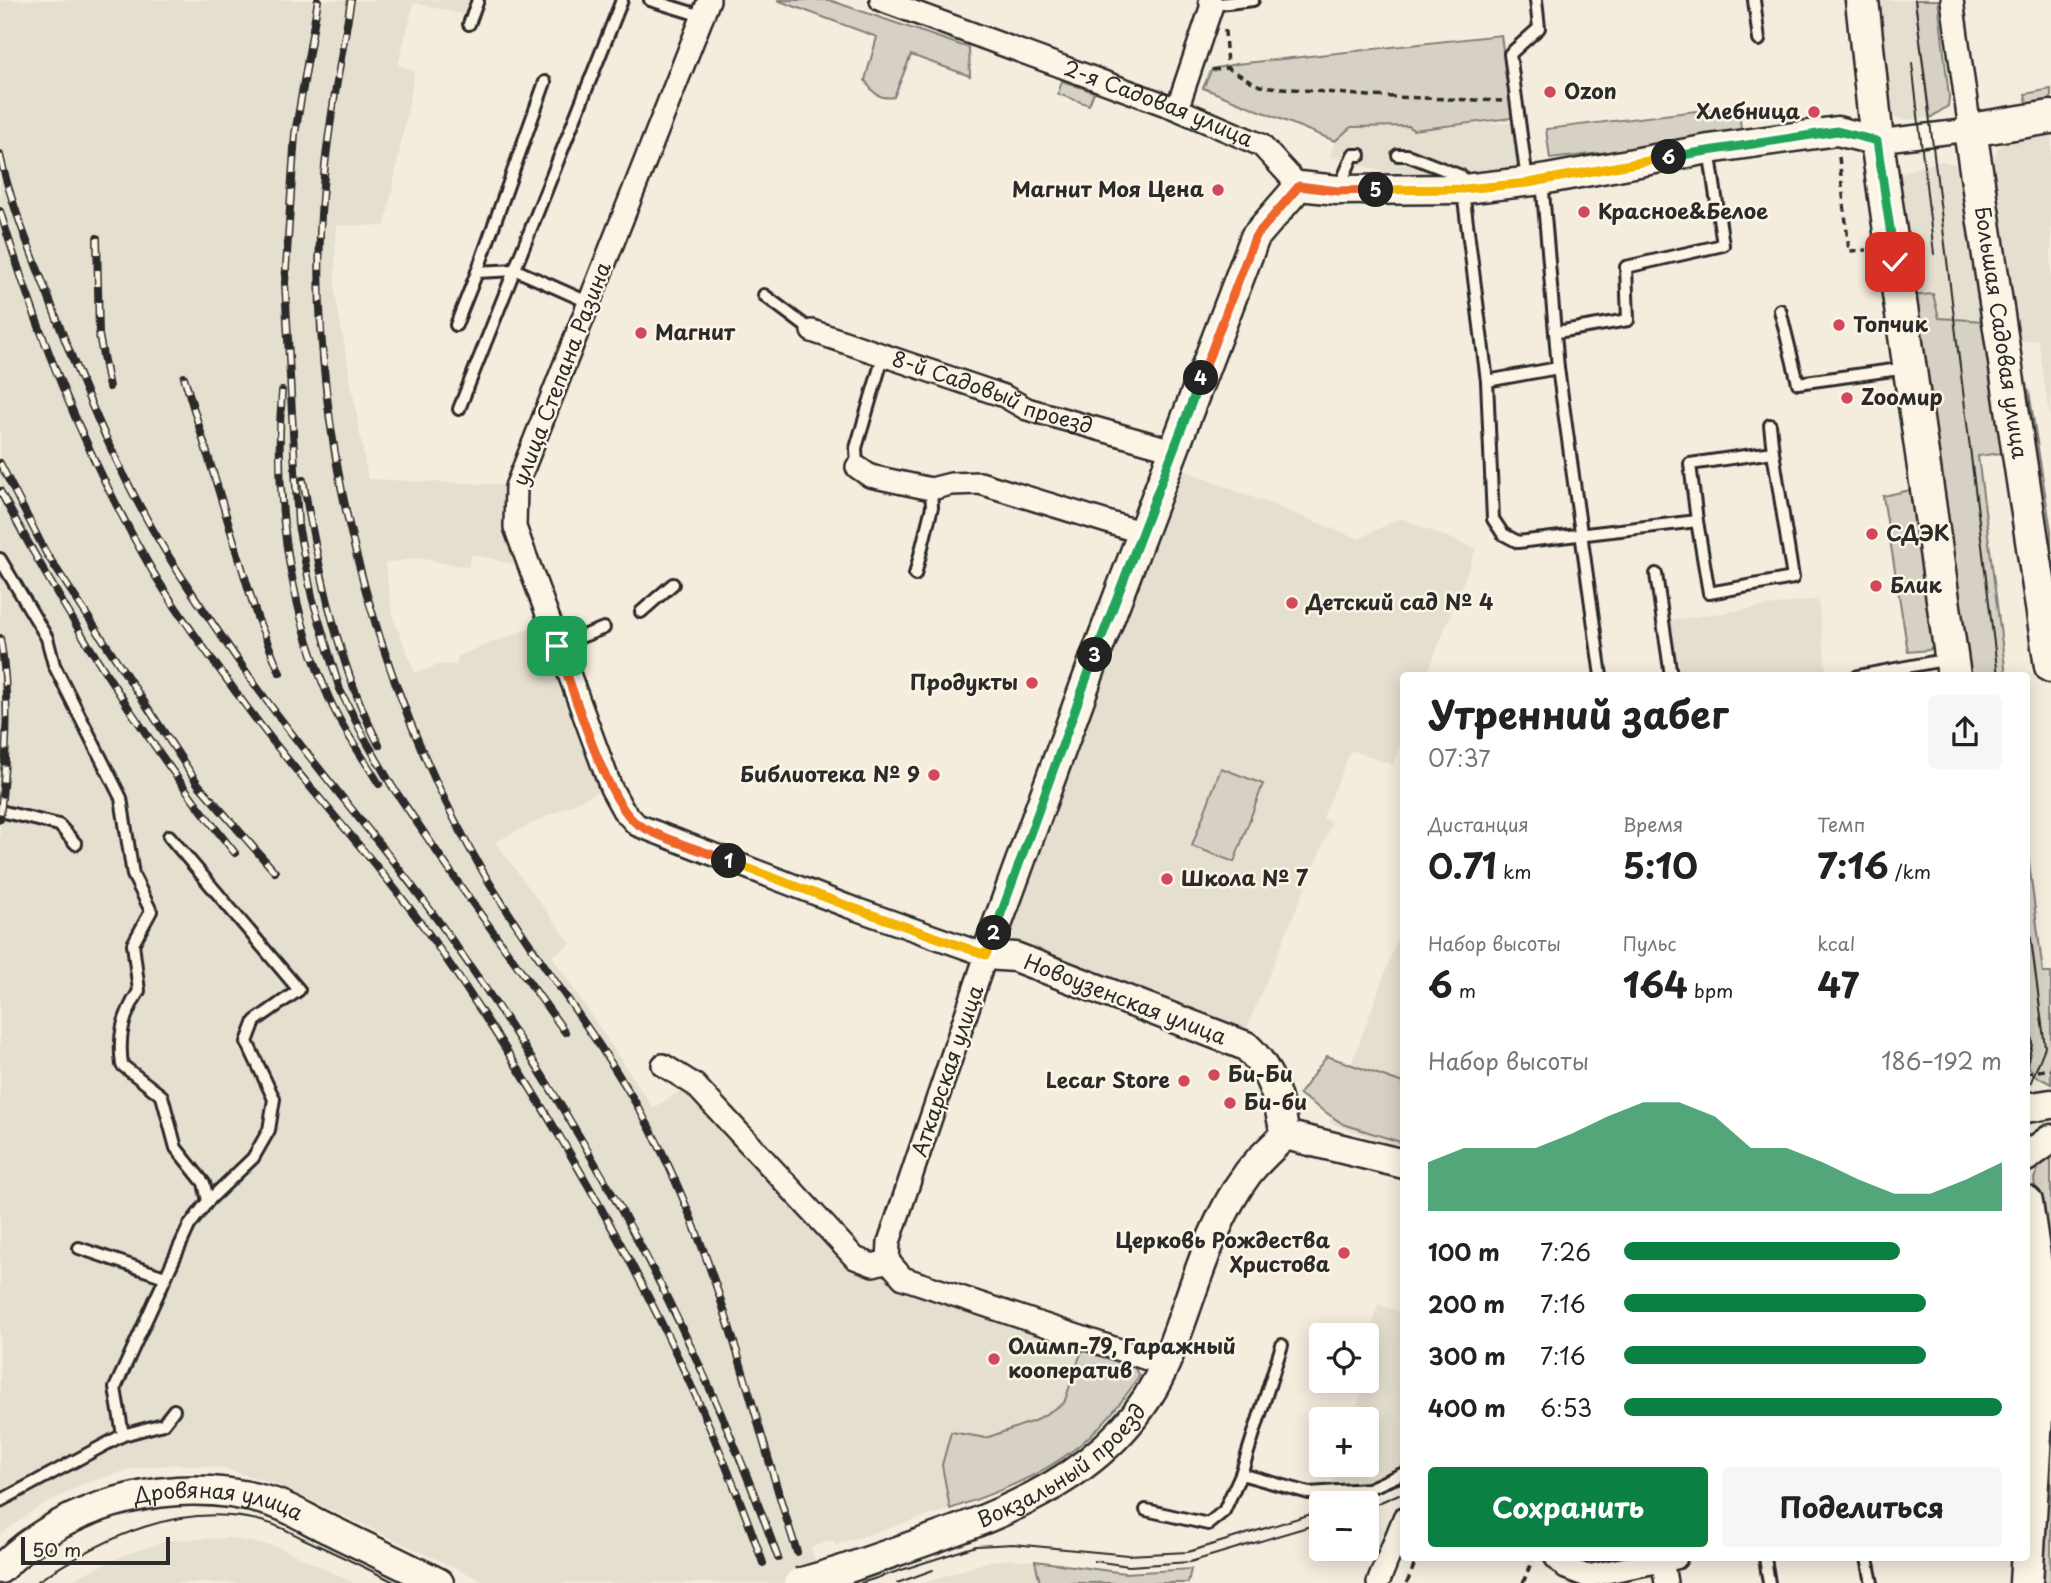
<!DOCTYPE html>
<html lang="ru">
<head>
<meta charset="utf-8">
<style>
	:root { --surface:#fff; --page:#f6f6f6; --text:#222; --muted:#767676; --accent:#0b8043 }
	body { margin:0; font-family:"Playpen Sans",sans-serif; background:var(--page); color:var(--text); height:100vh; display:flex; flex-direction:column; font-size:26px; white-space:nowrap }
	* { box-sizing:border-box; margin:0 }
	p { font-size:23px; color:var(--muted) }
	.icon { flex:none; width:38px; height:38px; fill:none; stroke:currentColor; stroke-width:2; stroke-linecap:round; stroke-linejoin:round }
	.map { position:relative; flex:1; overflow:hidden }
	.panel { position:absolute; left:1400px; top:672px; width:630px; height:889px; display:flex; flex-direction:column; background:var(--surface); border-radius:7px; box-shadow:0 4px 18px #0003 }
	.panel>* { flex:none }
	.tools { position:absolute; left:1309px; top:1323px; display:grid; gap:14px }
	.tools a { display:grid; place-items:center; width:70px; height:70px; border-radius:7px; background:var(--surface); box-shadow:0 4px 18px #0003; font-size:35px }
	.scale { position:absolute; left:21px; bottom:18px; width:149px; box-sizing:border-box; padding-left:7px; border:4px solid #2b2b2b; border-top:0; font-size:19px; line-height:24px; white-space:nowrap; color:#2b2b2b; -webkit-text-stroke:5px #fcf5e5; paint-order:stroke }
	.pin { position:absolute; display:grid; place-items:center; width:60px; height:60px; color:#fff; margin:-30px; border-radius:14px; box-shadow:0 4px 10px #0006 }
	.km { position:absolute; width:35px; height:35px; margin:-18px; border-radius:50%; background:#222; color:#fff; font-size:19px; line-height:35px; text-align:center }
	.round { display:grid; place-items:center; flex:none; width:74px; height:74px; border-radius:7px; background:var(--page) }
	.head { display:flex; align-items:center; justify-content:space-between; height:119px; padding:0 28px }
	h1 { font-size:38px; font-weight:700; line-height:52px }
	.metrics { display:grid; grid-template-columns:repeat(3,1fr); gap:10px; height:119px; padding:7px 28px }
	.metrics div { display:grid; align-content:center }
	.metrics b { font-size:35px; font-weight:700 }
	.metrics small { font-size:19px; font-weight:400 }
	.metrics p { font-size:19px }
	.chart { height:196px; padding:14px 28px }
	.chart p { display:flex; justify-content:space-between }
	.chart svg { width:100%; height:126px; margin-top:7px; fill:var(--accent); opacity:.7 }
	.button { display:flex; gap:14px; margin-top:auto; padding:14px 28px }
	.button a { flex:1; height:80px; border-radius:7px; background:var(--accent); color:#fff; font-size:28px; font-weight:700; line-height:80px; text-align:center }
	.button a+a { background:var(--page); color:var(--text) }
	ul { padding:0 28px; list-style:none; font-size:23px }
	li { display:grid; grid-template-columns:112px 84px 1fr; align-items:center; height:52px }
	li i { height:18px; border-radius:9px; background:var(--accent) }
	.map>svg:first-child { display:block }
	.built { fill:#e5dfd0 }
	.green { fill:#d6d1c4; stroke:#807e78; stroke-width:2 }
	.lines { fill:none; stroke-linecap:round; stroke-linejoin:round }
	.lane-casing { stroke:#2b2b2b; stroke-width:16 }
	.street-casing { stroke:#2b2b2b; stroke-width:26 }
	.secondary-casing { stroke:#2b2b2b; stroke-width:33 }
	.primary-casing { stroke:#2b2b2b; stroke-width:37 }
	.path { stroke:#2b2b2b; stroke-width:3.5; stroke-dasharray:7 5; stroke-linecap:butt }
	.lane { stroke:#fcf5e5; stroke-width:10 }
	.street { stroke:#fcf5e5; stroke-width:21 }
	.secondary { stroke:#fcf5e5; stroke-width:28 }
	.primary { stroke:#fcf5e5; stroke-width:32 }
	.tram { stroke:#2b2b2b; stroke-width:2 }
	.rail-casing { stroke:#2b2b2b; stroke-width:8 }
	.rail { stroke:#fcf5e5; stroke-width:5; stroke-dasharray:16; stroke-linecap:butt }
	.secondary-bridge-casing { stroke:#2b2b2b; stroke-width:33; stroke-linecap:butt }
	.secondary-bridge { stroke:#fcf5e5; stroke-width:28 }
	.split-1-casing { stroke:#fff; stroke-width:14 }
	.split-2-casing { stroke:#fff; stroke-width:14 }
	.split-3-casing { stroke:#fff; stroke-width:14 }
	.split-4-casing { stroke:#fff; stroke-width:14 }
	.split-5-casing { stroke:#fff; stroke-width:14 }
	.split-6-casing { stroke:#fff; stroke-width:14 }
	.split-7-casing { stroke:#fff; stroke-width:14 }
	.split-1 { stroke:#f0652b; stroke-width:9 }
	.split-2 { stroke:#f5b400; stroke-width:9 }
	.split-3 { stroke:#22a559; stroke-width:9 }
	.split-4 { stroke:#22a559; stroke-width:9 }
	.split-5 { stroke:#f0652b; stroke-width:9 }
	.split-6 { stroke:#f5b400; stroke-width:9 }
	.split-7 { stroke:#22a559; stroke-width:9 }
	.poi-dot { fill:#d1495b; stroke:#fcf5e5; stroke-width:2.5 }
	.labels { text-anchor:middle; stroke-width:5; stroke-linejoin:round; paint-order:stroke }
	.poi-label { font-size:21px; font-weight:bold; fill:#2b2b2b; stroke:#fcf5e5; text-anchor:start }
	.street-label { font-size:21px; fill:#2b2b2b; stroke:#fcf5e5 }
</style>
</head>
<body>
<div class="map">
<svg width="2051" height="1583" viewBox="0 0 2051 1583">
	<rect width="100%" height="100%" fill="#f4edde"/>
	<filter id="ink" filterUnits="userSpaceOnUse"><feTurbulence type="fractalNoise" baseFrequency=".0143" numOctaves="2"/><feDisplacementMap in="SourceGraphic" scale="14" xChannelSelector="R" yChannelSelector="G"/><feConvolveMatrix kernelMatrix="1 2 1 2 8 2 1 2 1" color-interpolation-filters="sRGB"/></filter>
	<g filter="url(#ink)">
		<g class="built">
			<polygon points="0,0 470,0 466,15 414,3 398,65 415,71 385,226 336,225 335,292 368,479 507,485 506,530 516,565 472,554 468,567 418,558 385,563 393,617 415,673 438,665 457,665 458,656 537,625 601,790 495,842 571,944 552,956 653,1108 690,1085 872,1277 879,1272 893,1280 1083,1347 1064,1403 1034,1421 986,1438 942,1465 950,1509 835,1545 833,1540 811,1547 822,1583 487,1583 278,1485 223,1468 178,1464 131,1469 83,1484 34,1510 0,1535"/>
			<polygon points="1874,0 1915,0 1930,118 1905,120 1895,117 1887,108"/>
			<polygon points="1511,123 1519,176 1399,177 1330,156 1340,124"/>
			<polygon points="2051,128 2051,424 2038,340 2008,343 1987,176 1998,148 2009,138"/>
			<polygon points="1940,161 1958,165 1965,172 1984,321 1939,318 1909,296 1895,182 1899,175 1911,169"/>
			<polygon points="1181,469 1359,539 1400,518 1476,549 1427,675 1404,676 1403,737 1393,765 1351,750 1323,818 1332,823 1246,1030 1015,951 1006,942 1006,935"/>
			<polygon points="1818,599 1827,675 1669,675 1666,621"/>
			<polygon points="1403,923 1403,1149 1330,1123"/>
			<polygon points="1378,1304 1403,1313 1403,1479 1360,1497 1325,1503 1338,1465 1367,1465 1367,1419 1353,1419 1361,1395 1318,1380 1321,1372 1321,1381 1367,1381 1367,1346"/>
			<polygon points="230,1538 279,1547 354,1583 65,1583 126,1554 170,1540"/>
			<polygon points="1011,1559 1035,1561 1040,1583 924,1583 990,1561"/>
		</g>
		<g class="green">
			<path d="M777,0h52l140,48 1,28 -59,-21 -17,42c-15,3 -22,-5 -29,-17l12,-43z"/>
			<polygon points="1915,0 1938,0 1949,97 1948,106 1930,118"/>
			<polygon points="1501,35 1512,118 1413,130 1409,126 1351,127 1335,141 1203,88 1212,69 1236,64"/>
			<polygon points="1062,81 1094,92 1089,105 1058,94"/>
			<polygon points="2051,89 2051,103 2028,107 2025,94"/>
			<polygon points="1738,106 1742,136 1550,159 1546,129"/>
			<polygon points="1933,294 1939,318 1984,321 2002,453 1978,456 2006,675 1965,675 1909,296"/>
			<polygon points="2020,384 2029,391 2051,531 2051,628"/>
			<polygon points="1915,489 1938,640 1929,650 1908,652 1883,496"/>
			<polygon points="1221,768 1263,784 1234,862 1192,846"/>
			<polygon points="2026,839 2043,973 2051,973 2051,1084 2034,1075 2027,1063"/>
			<polygon points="1327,1056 1403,1083 1403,1143 1343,1124 1299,1094"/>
			<polygon points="2051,1157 2051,1326 2034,1179 2040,1164"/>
			<path d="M1083,1347l49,16 7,13c-50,79 -103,103 -189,133l-8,-44 9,-33 35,6 48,-17 30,-18z"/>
			<polygon points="2051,1402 2051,1583 2038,1583"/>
			<polygon points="1035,1561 1125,1573 1191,1569 1188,1583 1040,1583"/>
		</g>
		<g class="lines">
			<g class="lane-casing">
				<g id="lane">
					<polyline points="650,0 702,16"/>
					<polyline points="1754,0 1759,40"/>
					<polyline points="1212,5 1253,0"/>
					<polyline points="469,24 478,0"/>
					<polyline points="1398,155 1407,155 1461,176 1487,381 1493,519 1503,534 1518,542 1697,521 1709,593 1793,578 1773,452 1690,464 1697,521"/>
					<polyline points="1527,180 1510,54 1539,28 1536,0"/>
					<polyline points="1542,180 1558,368 1601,676"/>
					<polyline points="1339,188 1353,155 1360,155"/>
					<polyline points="477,272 545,82"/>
					<polyline points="764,295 812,331"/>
					<polyline points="1780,310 1798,383 1907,368"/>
					<polyline points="456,325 477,272 516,270 590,303"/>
					<polyline points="1557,332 1628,320 1626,267 1723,245 1709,149"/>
					<polyline points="1487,381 1558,368"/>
					<polyline points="459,409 622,0"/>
					<polyline points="1770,425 1773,452"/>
					<polyline points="857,467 856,448 883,357"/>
					<path d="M0,559l47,79 7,27 67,133 12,77 18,36 -18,33 6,47c-16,25 -21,44 -17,74l40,31 14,52 28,35 4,18"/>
					<polyline points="1656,574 1671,676"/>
					<polyline points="915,575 932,507 931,489"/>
					<polyline points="641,612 673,584"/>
					<polyline points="557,646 604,628"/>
					<polyline points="1858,676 1949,659"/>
					<polyline points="0,811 59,825 76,844"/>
					<polyline points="79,1248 165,1277"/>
					<polyline points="123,1435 115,1388 189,1226 208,1201 253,1158 269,1130 274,1099 247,1042 255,1021 299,990 169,836"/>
					<polyline points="1241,1474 1309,1493 1368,1489 1404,1473"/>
					<polyline points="0,1501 123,1435 163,1424 174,1410"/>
					<polyline points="1146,1510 1208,1524 1224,1511 1241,1474 1282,1345"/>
					<polyline points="1765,1558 1769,1583"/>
					<polyline points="1867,1558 1872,1583"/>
				</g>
			</g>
			<g class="street-casing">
				<g id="street">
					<polyline points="709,0 516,487 515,527 611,788 623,810 637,825 847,906 986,955 889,1242 888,1261"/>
					<path id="s1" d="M881,0l296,109 84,36 38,41"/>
					<polyline points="1177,109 1212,5 1210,0"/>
					<polyline points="1877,141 1970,130 1952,0"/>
					<path id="s2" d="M812,331l192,65 23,13 146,41"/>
					<polyline points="857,467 870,476 931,489 951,484 980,483 1143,533"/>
					<polyline points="663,1065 695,1085 855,1258 873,1265 888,1261 903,1278 1165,1365"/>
					<polyline points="1556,1558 1566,1568 1587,1576 1676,1558"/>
					<polyline points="1662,1558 1666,1583"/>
					<polyline points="1378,1583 1404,1518"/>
				</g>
			</g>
			<g class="secondary-casing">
				<g id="secondary">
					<polyline points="2026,1108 2051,1104"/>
					<path d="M1285,1135c-6,-34 -13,-65 -39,-89l-231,-89 -29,-2 111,-303 158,-415 44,-51 39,4 126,-1 78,-9 167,-31 128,-18 40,10"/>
					<polyline points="1285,1135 1404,1164"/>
					<polyline points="2026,1157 2051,1139"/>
					<path id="s3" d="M0,1569c70,-70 178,-95 271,-67 18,5 36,17 53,25 39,19 77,37 115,56"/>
					<path id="s4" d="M843,1570c121,-44 269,-78 323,-208 26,-62 41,-134 82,-189 11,-14 25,-26 37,-38"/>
				</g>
			</g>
			<g class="primary-casing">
				<g id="primary">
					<polyline points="1862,0 1877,141 1954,676"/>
					<path id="s5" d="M2051,117l-81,13 81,536"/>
					<polyline points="2026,1583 2040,1350 2036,1270 2026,1202"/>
				</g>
			</g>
			<g class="path">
				<polyline points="1225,30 1227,68 1260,86 1369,96 1502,101"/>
				<polyline points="1212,70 1227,68"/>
				<polyline points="1839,157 1849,251 1867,250"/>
				<polyline points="2026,1073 2051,1069"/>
				<polyline points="1407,1583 1417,1558"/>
				<polyline points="1523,1583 1533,1558"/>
			</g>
			<use href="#lane" class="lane"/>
			<use href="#street" class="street"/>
			<use href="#secondary" class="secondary"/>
			<use href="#primary" class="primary"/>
			<g class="tram">
				<polyline points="1915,0 1998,676"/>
				<polyline points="1912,63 1934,254"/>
				<polyline points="2026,901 2045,1047 2026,1094"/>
				<polyline points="2026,1068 2032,1044 2030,1006"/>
				<polyline points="1346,1503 1404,1482"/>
				<polyline points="1367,1508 1399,1494"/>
				<polyline points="1094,1561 1129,1566 1190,1562 1321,1523"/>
				<path d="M35,1583c68,-45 146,-84 230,-61 13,3 27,11 39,17 31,14 62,29 92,44"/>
				<polyline points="861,1583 976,1546 1013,1544 1128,1555 1188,1552 1321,1511"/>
				<polyline points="897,1583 933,1570"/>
			</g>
			<g class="rail-casing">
				<g id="rail">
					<polyline points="318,0 295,134 285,283 298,525 312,597 340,690 365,739 392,786 461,887 565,1032"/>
					<path d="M351,0c-11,66 -24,131 -29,198 -17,224 50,486 164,679 55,92 127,175 175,273 63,129 92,267 136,402"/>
					<path d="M0,155c11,50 32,99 50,146 34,90 72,182 124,264 26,41 54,81 82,121 61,85 133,164 193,250 138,194 249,398 329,622"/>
					<path d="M0,211c38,124 87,248 153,361 25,42 56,83 85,123 62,87 139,164 200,252 132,192 247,395 325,616"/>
					<polyline points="97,238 99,335 109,387"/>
					<polyline points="184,377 257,617 280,673"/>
					<path d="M282,391c-8,98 5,208 44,300 13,33 35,63 53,93"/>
					<polyline points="0,463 46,553 198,784 275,872"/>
					<path d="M303,480c16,90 34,183 76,265"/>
					<path d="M0,491c67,126 145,251 235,362"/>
					<path d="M0,638c11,59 6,122 0,181"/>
				</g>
			</g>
			<use href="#rail" class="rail"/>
			<g class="secondary-bridge-casing">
				<polyline id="secondary-bridge" points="799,1583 843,1570"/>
			</g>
			<use href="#secondary-bridge" class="secondary-bridge"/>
		</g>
	</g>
	<g class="lines" filter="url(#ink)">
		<g class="split-1-casing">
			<path id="split-1" d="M557,646c14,37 51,162 82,179 27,16 61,24 90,36"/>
		</g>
		<g class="split-2-casing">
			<polyline id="split-2" points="729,861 848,906 986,955 994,933"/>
		</g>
		<g class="split-3-casing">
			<polyline id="split-3" points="994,933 1095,655"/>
		</g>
		<g class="split-4-casing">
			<polyline id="split-4" points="1095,655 1201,378"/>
		</g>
		<g class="split-5-casing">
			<polyline id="split-5" points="1201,378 1255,237 1299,186 1338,191 1376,190"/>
		</g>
		<g class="split-6-casing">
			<polyline id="split-6" points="1376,190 1464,189 1528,183 1669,157"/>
		</g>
		<g class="split-7-casing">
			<polyline id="split-7" points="1669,157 1837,131 1877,141 1895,262"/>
		</g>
		<use href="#split-1" class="split-1"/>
		<use href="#split-2" class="split-2"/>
		<use href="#split-3" class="split-3"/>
		<use href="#split-4" class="split-4"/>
		<use href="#split-5" class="split-5"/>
		<use href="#split-6" class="split-6"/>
		<use href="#split-7" class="split-7"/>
	</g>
	<g class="poi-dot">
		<circle cx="1550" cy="92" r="7"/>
		<circle cx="1814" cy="112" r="7"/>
		<circle cx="1218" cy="190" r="7"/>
		<circle cx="1584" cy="212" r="7"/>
		<circle cx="1839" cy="325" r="7"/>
		<circle cx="641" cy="333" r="7"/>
		<circle cx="1847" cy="398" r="7"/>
		<circle cx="1872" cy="534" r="7"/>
		<circle cx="1876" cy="586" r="7"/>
		<circle cx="1292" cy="603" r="7"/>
		<circle cx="1032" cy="683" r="7"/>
		<circle cx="934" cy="775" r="7"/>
		<circle cx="1167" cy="879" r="7"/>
		<circle cx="1214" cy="1075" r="7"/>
		<circle cx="1184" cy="1081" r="7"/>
		<circle cx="1230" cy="1103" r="7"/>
		<circle cx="1344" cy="1253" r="7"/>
		<circle cx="994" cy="1359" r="7"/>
	</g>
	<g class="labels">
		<g class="poi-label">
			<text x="1564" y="99">Ozon</text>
			<text x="1800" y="119" text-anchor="end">Хлебница</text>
			<text x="1204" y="197" text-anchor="end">Магнит Моя Цена</text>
			<text x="1598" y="219">Красное&amp;Белое</text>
			<text x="1853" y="332">Топчик</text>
			<text x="655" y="340">Магнит</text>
			<text x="1861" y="405">Zooмир</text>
			<text x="1886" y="541">СДЭК</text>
			<text x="1890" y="593">Блик</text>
			<text x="1306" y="610">Детский сад № 4</text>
			<text x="1018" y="690" text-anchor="end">Продукты</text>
			<text x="920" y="782" text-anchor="end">Библиотека № 9</text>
			<text x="1181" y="886">Школа № 7</text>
			<text x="1228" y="1082">Би-Би</text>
			<text x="1170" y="1088" text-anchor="end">Lecar Store</text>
			<text x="1244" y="1110">Би-би</text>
			<text x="1330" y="1248" text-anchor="end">Церковь Рождества<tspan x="1330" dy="24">Христова</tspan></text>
			<text x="1008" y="1354">Олимп-79, Гаражный<tspan x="1008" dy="24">кооператив</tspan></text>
		</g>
		<g class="street-label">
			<text dy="7" stroke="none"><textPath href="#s1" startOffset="296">2-я Садовая улица</textPath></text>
			<text dy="7" stroke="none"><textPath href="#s5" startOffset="287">Большая Садовая улица</textPath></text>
			<text transform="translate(562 374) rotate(-69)" y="7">улица Степана Разина</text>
			<text dy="7" stroke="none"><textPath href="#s2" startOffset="191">8-й Садовый проезд</textPath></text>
			<text transform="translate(1125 1000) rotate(21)" y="7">Новоузенская улица</text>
			<text transform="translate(948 1071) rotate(-71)" y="7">Аткарская улица</text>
			<text dy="7" stroke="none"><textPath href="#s4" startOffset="245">Вокзальный проезд</textPath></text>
			<text dy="7" stroke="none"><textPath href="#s3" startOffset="240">Дровяная улица</textPath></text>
		</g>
	</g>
</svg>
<div class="tools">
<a><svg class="icon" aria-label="locate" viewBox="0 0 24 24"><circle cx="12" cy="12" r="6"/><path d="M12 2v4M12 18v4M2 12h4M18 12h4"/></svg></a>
<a>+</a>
<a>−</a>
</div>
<div class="scale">50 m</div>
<div class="pin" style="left:557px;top:646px;background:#1e9e55"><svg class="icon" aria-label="arrive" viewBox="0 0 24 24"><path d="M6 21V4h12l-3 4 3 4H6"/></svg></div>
<div class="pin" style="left:1895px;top:262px;background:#d93025"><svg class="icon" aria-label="check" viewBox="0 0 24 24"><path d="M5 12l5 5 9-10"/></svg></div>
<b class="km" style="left:729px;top:861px">1</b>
<b class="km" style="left:994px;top:933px">2</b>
<b class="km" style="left:1095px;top:655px">3</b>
<b class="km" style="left:1201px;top:378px">4</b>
<b class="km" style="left:1376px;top:190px">5</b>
<b class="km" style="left:1669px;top:157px">6</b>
<section class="panel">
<div class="head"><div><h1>Утренний забег</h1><p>07:37</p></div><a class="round"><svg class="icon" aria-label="share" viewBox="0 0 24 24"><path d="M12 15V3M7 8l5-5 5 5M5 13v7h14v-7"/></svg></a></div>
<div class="metrics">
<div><p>Дистанция</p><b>0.71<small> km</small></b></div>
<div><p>Время</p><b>5:10</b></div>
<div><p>Темп</p><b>7:16<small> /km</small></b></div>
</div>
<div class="metrics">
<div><p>Набор высоты</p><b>6<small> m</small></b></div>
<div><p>Пульс</p><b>164<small> bpm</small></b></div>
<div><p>kcal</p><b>47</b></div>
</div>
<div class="chart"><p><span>Набор высоты</span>186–192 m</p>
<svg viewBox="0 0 160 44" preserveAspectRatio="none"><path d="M0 44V27L10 22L20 22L30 22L40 17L50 11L60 6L70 6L80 11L90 22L100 22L110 27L120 33L130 38L140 38L150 33L160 27V44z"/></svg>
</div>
<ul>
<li><b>100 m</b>7:26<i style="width:73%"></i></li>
<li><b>200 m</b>7:16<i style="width:80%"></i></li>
<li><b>300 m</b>7:16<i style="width:80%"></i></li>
<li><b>400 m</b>6:53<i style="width:100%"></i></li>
</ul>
<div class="button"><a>Сохранить</a><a>Поделиться</a></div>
</section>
</div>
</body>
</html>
